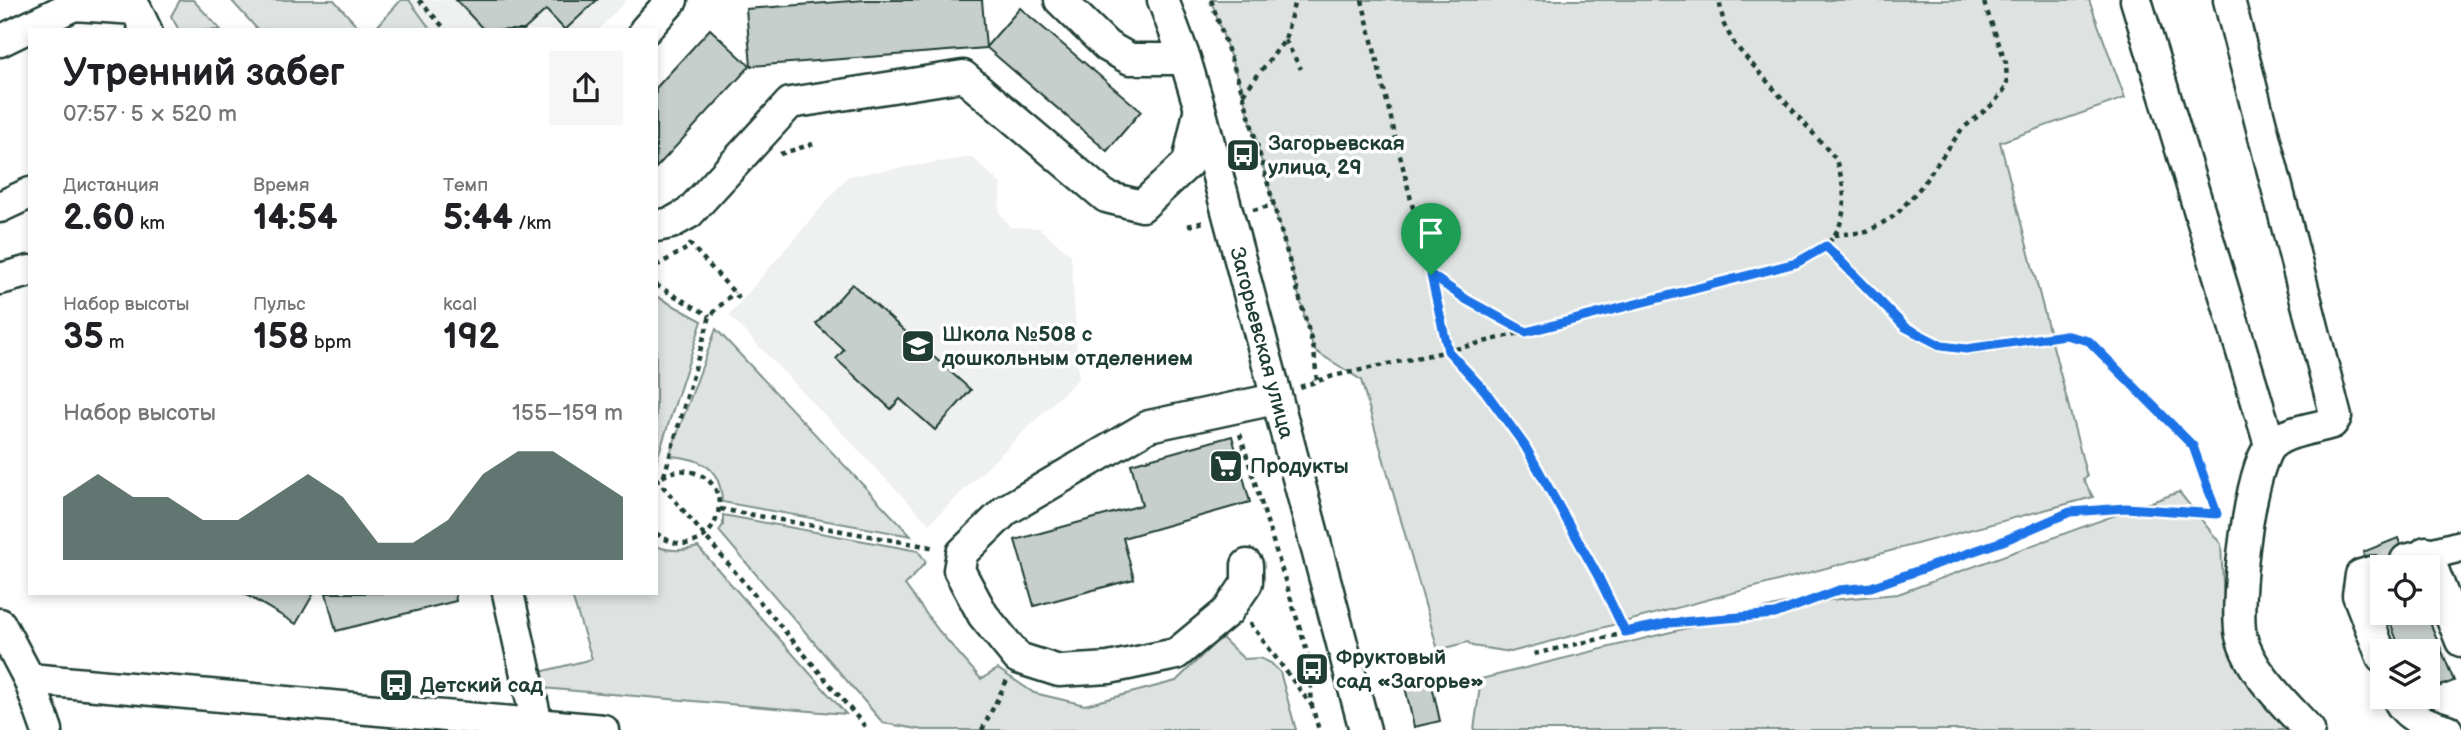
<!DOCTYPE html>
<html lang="ru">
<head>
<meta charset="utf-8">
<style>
	:root { --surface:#fff; --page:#f6f6f6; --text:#202124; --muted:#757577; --accent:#1f3d34 }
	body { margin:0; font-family:"Balsamiq Sans",sans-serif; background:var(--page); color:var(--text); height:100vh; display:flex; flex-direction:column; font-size:26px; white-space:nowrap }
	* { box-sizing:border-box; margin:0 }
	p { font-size:23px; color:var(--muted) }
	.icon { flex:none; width:38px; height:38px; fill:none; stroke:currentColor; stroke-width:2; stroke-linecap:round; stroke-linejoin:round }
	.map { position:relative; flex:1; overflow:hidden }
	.side { position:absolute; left:28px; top:28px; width:630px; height:567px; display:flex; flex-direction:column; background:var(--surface); border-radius:0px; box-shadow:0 4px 10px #0003 }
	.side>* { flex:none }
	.buttons { position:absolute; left:2370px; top:555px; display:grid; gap:14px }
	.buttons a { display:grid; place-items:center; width:70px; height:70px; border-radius:0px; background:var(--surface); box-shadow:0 4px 10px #0003; font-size:35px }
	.pin { position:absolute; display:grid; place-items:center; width:60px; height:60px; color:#fff; margin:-72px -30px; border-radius:50% 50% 50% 0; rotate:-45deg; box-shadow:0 0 7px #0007 }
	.pin .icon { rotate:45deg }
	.round { display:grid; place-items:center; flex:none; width:74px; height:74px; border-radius:0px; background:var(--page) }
	.summary { display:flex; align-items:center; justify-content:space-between; height:119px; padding:0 35px }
	h1 { font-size:38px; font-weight:700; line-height:52px }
	.stats { display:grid; grid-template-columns:repeat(3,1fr); gap:10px; height:119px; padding:7px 35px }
	.stats div { display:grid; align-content:center }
	.stats b { font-size:35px; font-weight:700 }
	.stats small { font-size:19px; font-weight:400 }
	.stats p { font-size:19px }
	.chart { height:196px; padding:14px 35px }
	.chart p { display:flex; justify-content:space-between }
	.chart svg { width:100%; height:126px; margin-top:7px; fill:var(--accent); opacity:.7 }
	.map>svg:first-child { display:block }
	.built { fill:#eef1f0 }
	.green { fill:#dee3e2; stroke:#7e908b; stroke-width:2 }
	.building { fill:#c7cfcc; stroke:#1f3d34; stroke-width:2 }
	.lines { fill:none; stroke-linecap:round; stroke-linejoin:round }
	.minor-tunnel { stroke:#d2d8d6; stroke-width:30; stroke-dasharray:30 15; stroke-linecap:butt }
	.minor-casing { stroke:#1f3d34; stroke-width:35 }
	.path { stroke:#1f3d34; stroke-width:4.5; stroke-dasharray:5 5; stroke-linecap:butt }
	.minor { stroke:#fff; stroke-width:30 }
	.route-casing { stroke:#fff; stroke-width:14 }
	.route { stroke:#1a73e8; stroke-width:9 }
	.labels { text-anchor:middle; stroke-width:7; stroke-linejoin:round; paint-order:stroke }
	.poi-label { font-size:21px; font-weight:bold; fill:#1f3d34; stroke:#fff; text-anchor:start }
	.street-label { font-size:21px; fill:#1f3d34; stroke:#fff }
</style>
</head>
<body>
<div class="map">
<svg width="2461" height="730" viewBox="0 0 2461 730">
	<rect width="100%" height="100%" fill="#fff"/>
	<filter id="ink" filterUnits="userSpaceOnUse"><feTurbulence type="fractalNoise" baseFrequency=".0143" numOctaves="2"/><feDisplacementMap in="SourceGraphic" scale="14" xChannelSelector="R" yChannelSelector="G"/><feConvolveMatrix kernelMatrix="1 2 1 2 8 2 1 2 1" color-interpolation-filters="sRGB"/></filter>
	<g filter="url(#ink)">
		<g class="built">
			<polygon points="395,0 627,0 598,30 422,30"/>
			<polygon points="972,157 1001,184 999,212 1010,227 1039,228 1071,255 1079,378 929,524 729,315 848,176"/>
		</g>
		<g class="green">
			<polygon points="180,0 193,0 221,30 179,30 171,16"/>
			<polygon points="231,0 334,0 359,28 258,30"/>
			<polygon points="401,0 409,0 431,30 374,30"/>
			<polygon points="1211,0 2089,0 2125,98 2000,142 2087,477 2083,479 2093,497 1511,652 1472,646 1468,642 1438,650 1361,380 1314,350 1243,94"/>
			<polygon points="656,296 702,321 656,462"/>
			<path d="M716,329l195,207 -189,-34c-1,-35 -21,-44 -53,-46z"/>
			<polygon points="2179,492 2221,544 2225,625 2294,730 1474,730 1481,679 1784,604 1898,594"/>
			<polygon points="723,515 918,551 926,562 905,585 939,631 981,679 998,669 1034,693 1085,705 1176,681 1221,637 1244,659 1260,658 1271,663 1280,672 1296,730 923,730 883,723 719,531 723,525"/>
			<path d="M656,546c14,6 28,5 42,1l148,167 -304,-26 -2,-16 52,-13 -21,-66h85z"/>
		</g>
		<g class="building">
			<polygon points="456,0 597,0 565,30 546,10 524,30 484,30"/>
			<polygon points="864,0 982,0 986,48 751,66 746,9"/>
			<polygon points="1020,8 1141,111 1107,151 986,47"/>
			<polygon points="710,29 750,66 656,168 656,88"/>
			<polygon points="852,284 971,390 935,430 900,399 891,409 836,359 844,350 816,324"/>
			<polygon points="1232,436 1250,502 1123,538 1134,579 1034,606 1015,540 1142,505 1131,464"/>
			<polygon points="2398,538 2400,544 2389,556 2390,567 2376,555 2364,556 2363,552"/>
			<polygon points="243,593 314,593 296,624"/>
			<polygon points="326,593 455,593 456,601 336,631"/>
			<polygon points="2386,612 2426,612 2454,681 2427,691 2427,651 2401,651"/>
			<polygon points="1430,676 1440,721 1414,727 1404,682"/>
		</g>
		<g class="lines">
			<polyline class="minor-tunnel" points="2385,567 2406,560"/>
			<g class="minor-casing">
				<g id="minor">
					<polyline points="1060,0 1107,46 1130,59 1185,59"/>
					<path id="s1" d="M1163,0l22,59 15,50 165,621"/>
					<polyline points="2136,0 2270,445"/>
					<path d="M2229,0l107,417 -4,6c-19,6 -45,8 -60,21 -22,18 -38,161 -31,192 8,34 44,68 68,94"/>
					<polyline points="645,30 672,0"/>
					<polyline points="0,41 74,5 136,9 146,30"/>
					<polyline points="0,207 30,193"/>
					<polyline points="656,226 671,223 689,213 790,103 963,76 1106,197 1142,206 1188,163 1199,112"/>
					<polyline points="0,279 30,271"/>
					<polyline points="2426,552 2461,641"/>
					<polyline points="2406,560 2461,546"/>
					<polyline points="1247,565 1247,583 1228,611 1176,654 1109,668 1059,671 1018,658 983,615 959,570 962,553 1006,510 1149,426 1275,399"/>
					<polyline points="2371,572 2361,575 2358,595 2382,657"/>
					<polyline points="508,593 537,724"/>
					<polyline points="0,624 29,679 47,730"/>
					<polyline points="29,679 603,730"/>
					<path d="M2397,696c7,21 31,28 50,34"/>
				</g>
			</g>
			<g class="path">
				<polyline points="419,0 446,30"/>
				<polyline points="1211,0 1243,94 1314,350 1317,382"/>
				<path d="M1362,0l86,351c77,82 129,181 177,281"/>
				<polyline points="1285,40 1301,69"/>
				<polyline points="1243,94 1285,40 1295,0"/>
				<polyline points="780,154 813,144"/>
				<polyline points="1253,210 1274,205"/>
				<polyline points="1188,226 1204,222"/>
				<polyline points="1834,235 1867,232 1896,215 1920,188 1962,129 1993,104 2007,86 2006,63 1983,0"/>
				<polyline points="689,243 740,299"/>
				<polyline points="1826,246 1905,327 1943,346 1966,349 2065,335 2089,341 2193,446 2218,515"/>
				<polyline points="656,266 686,249"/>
				<polyline points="1431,275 1467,301 1525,332"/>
				<polyline points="656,285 710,316"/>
				<path d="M1300,387l33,-11 115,-25 348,-88c9,-5 21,-10 29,-17 26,-23 21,-60 10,-88l-100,-113 -11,-20 -5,-25"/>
				<polyline points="1240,434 1309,658 1312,706 1319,730"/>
				<polyline points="664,476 710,316 734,292"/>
				<polyline points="656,478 868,730"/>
				<polyline points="720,509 936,548"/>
				<path d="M656,533c53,41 91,-47 36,-61 -14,-4 -25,1 -35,9"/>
				<polyline points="1250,623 1312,706"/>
				<polyline points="1534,654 1669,623 1775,614 1839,590 1871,587 2003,541 2071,512 2126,508 2217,514"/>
				<polyline points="982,730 1007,680"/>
			</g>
			<use href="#minor" class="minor"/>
		</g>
	</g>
	<g class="lines" filter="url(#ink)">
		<g class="route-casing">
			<polygon id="route" points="1826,246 1905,327 1942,346 1966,349 2065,335 2089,341 2193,446 2217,514 2126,508 2070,512 2003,541 1871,587 1839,590 1775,614 1669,623 1625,632 1598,576 1525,446 1485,391 1448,351 1431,275 1467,300 1526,332 1796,263"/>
		</g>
		<use href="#route" class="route"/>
	</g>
	<defs>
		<g id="bus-square" transform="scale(1.75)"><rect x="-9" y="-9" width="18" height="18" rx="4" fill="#1f3d34" stroke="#fff"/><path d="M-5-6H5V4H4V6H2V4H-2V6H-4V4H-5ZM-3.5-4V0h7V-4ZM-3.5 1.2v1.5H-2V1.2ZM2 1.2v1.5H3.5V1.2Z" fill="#fff"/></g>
		<g id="school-square" transform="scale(1.75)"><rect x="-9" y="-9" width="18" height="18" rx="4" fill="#1f3d34" stroke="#fff"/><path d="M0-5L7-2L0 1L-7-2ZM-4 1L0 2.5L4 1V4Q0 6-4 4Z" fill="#fff"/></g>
		<g id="supermarket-square" transform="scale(1.75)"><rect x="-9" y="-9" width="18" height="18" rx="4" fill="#1f3d34" stroke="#fff"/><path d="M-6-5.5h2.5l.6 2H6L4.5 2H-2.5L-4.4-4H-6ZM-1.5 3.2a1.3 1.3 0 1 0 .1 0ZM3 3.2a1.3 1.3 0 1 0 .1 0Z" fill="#fff"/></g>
	</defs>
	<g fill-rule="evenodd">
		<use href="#bus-square" x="1243" y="155"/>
		<use href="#school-square" x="918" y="346"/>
		<use href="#supermarket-square" x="1226" y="466"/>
		<use href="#bus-square" x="1312" y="669"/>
		<use href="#bus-square" x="396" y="685"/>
	</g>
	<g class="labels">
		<g class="poi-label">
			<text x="1268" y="150">Загорьевская<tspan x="1268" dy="24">улица, 29</tspan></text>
			<text x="942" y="341">Школа №508 с<tspan x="942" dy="24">дошкольным отделением</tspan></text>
			<text x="1250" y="473">Продукты</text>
			<text x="1336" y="664">Фруктовый<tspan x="1336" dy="24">сад «Загорье»</tspan></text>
			<text x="420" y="692">Детский сад</text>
		</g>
		<g class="street-label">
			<text dy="7" stroke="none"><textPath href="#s1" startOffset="357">Загорьевская улица</textPath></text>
		</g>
	</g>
</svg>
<div class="buttons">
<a><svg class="icon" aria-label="locate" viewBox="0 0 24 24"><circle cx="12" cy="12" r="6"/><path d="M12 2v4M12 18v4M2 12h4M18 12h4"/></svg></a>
<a><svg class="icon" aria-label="layers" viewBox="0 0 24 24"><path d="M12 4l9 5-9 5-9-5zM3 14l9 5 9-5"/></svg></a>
</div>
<div class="pin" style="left:1431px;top:275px;background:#1e9e55"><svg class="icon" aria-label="arrive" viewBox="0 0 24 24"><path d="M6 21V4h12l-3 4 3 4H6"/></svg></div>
<section class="side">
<div class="summary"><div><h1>Утренний забег</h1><p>07:57 · 5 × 520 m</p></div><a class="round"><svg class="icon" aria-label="share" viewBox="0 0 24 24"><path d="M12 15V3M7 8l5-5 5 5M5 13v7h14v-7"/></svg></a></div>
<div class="stats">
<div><p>Дистанция</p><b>2.60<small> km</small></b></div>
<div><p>Время</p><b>14:54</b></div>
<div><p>Темп</p><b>5:44<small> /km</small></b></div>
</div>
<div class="stats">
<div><p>Набор высоты</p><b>35<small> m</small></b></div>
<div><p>Пульс</p><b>158<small> bpm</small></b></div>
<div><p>kcal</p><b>192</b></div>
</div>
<div class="chart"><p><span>Набор высоты</span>155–159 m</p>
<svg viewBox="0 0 160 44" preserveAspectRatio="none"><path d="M0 44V22L10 14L20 22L30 22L40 30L50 30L60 22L70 14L80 22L90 38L100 38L110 30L120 14L130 6L140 6L150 14L160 22V44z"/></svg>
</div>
</section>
</div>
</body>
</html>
